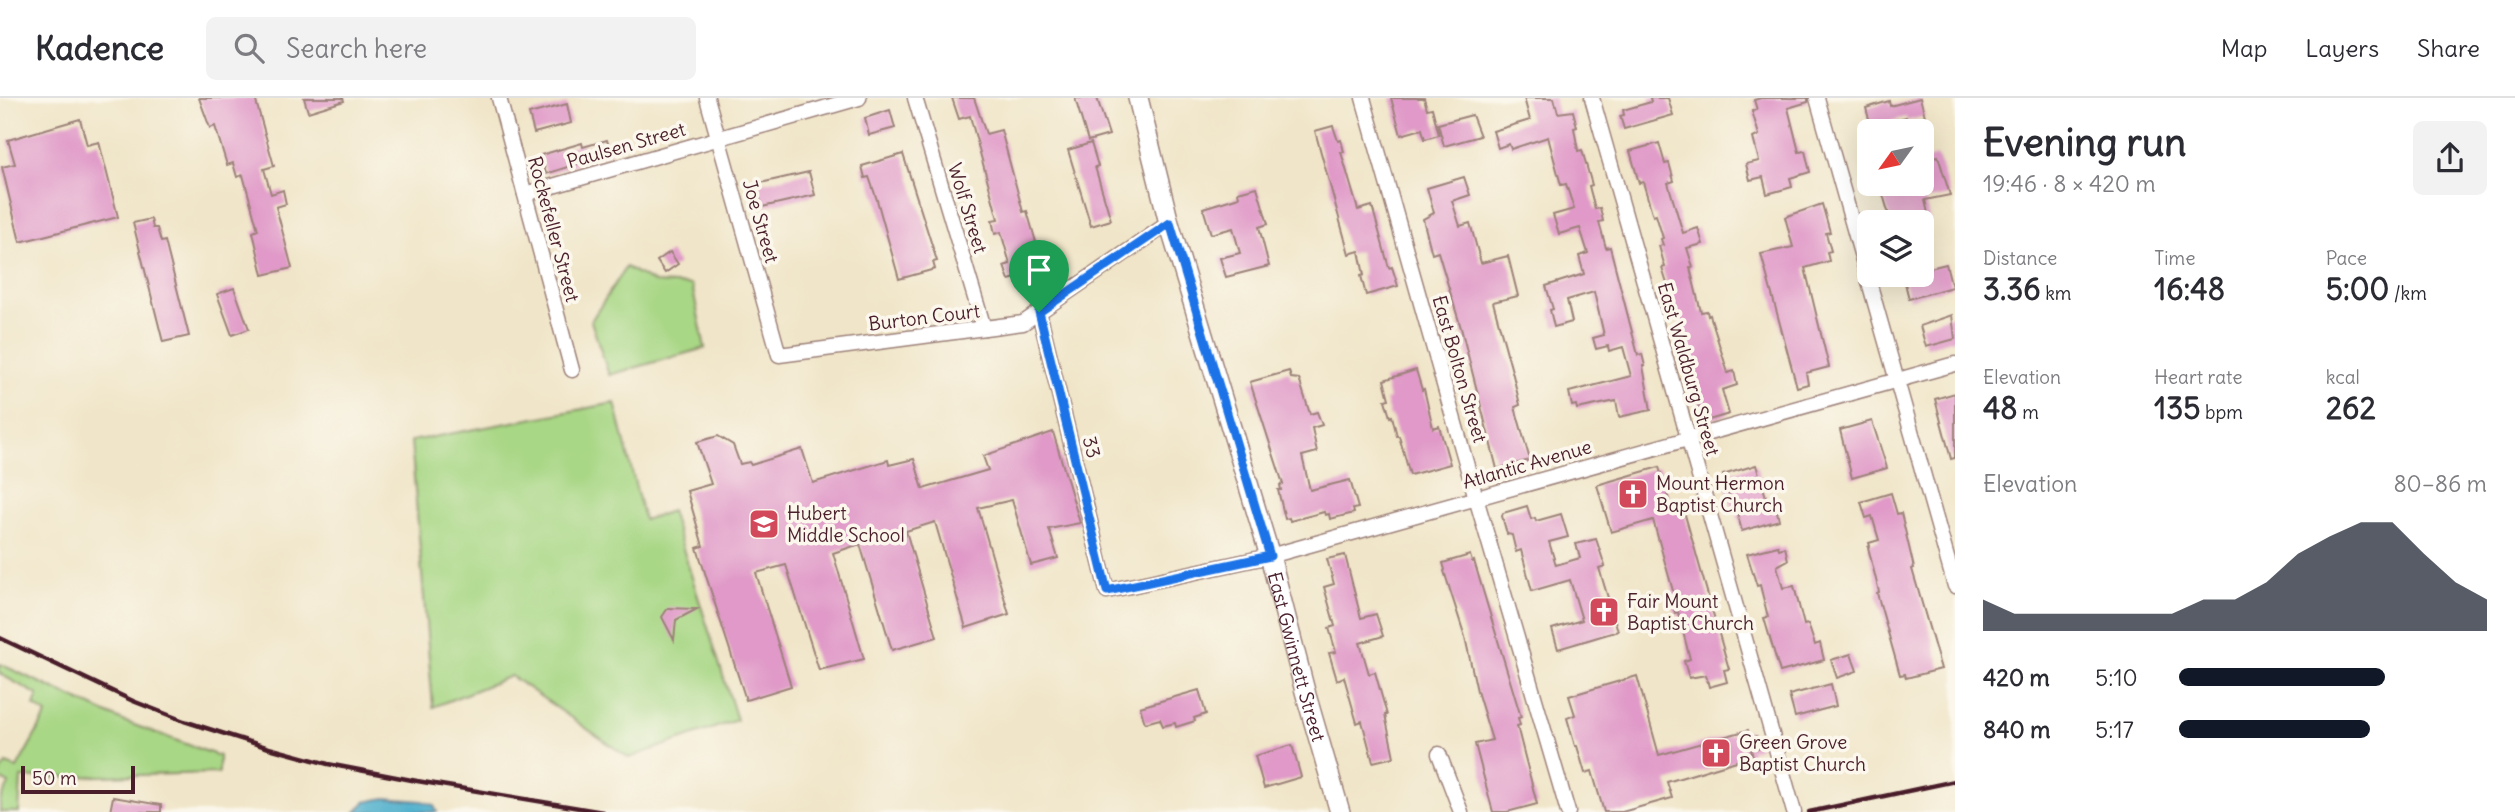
<!DOCTYPE html>
<html lang="en">
<head>
<meta charset="utf-8">
<style>
	:root { --surface:#fff; --page:#f2f2f3; --text:#2b2b33; --muted:#7c7c81; --line:#e1e1e2; --accent:#111827 }
	body { margin:0; font-family:Delius,sans-serif; background:var(--page); color:var(--text); height:100vh; display:flex; flex-direction:column; font-size:26px; white-space:nowrap }
	* { box-sizing:border-box; margin:0 }
	p { font-size:23px; color:var(--muted) }
	.icon { flex:none; width:38px; height:38px; fill:none; stroke:currentColor; stroke-width:2; stroke-linecap:round; stroke-linejoin:round }
	.map { position:relative; flex:1; overflow:hidden }
	.drawer { display:flex; flex-direction:column; background:var(--surface); width:560px }
	.drawer>* { flex:none }
	.needle { width:46px; rotate:237deg }
	.buttons { position:absolute; left:1857px; top:21px; display:grid; gap:14px }
	.buttons a { display:grid; place-items:center; width:77px; height:77px; border-radius:10px; background:var(--surface); box-shadow:0 7px 28px #0002; font-size:35px }
	.scale { position:absolute; left:21px; bottom:18px; width:114px; box-sizing:border-box; padding-left:7px; border:4px solid #4a1f2b; border-top:0; font-size:19px; line-height:24px; white-space:nowrap; color:#4a1f2b; -webkit-text-stroke:5px #fbf7ec; paint-order:stroke }
	.pin { position:absolute; display:grid; place-items:center; width:60px; height:60px; color:#fff; margin:-72px -30px; border-radius:50% 50% 50% 0; rotate:-45deg; box-shadow:0 0 7px #0007 }
	.pin .icon { rotate:45deg }
	.round { display:grid; place-items:center; flex:none; width:74px; height:74px; border-radius:10px; background:var(--page) }
	.head { display:flex; align-items:center; justify-content:space-between; height:119px; padding:0 28px }
	h1 { font-size:38px; font-weight:700; line-height:52px }
	.metrics { display:grid; grid-template-columns:repeat(3,1fr); gap:10px; height:119px; padding:7px 28px }
	.metrics div { display:grid; align-content:center }
	.metrics b { font-size:30px; font-weight:700 }
	.metrics small { font-size:19px; font-weight:400 }
	.metrics p { font-size:19px }
	.chart { height:196px; padding:14px 28px }
	.chart p { display:flex; justify-content:space-between }
	.chart svg { width:100%; height:126px; margin-top:7px; fill:var(--accent); opacity:.7 }
	ul { padding:0 28px; list-style:none; font-size:23px }
	li { display:grid; grid-template-columns:112px 84px 1fr; align-items:center; height:52px }
	li i { height:18px; border-radius:9px; background:var(--accent) }
	header { display:flex; align-items:center; gap:42px; box-sizing:border-box; height:98px; padding:0 35px; background:var(--surface); border-bottom:2px solid var(--line) }
	header strong { font-size:33px }
	nav { display:flex; gap:38px; margin-inline-start:auto; font-size:24px }
	.search { width:490px; height:63px; background:var(--page); display:flex; align-items:center; gap:18px; box-sizing:border-box; padding:0 24px; border-radius:10px; color:var(--muted); font-size:26px }
	main { display:flex; flex:1; min-height:0 }
	.map>svg:first-child { display:block }
	.green { fill:#a8d785; stroke:#797b58; stroke-width:2 }
	.water { fill:#4dafcc; stroke:#4c677c; stroke-width:2 }
	.building { fill:#e099c8 }
	.lines { fill:none; stroke-linecap:round; stroke-linejoin:round }
	.minor-casing { stroke:#9d827a; stroke-width:17 }
	.secondary-casing { stroke:#9d827a; stroke-width:22 }
	.minor { stroke:#fff; stroke-width:14 }
	.secondary { stroke:#fff; stroke-width:19 }
	.rail { stroke:#4a1f2b; stroke-width:4.5 }
	.route-casing { stroke:#fff; stroke-width:14 }
	.route { stroke:#1a73e8; stroke-width:9 }
	.labels { text-anchor:middle; stroke-width:7; stroke-linejoin:round; paint-order:stroke }
	.street-label { font-size:19px; fill:#4a1f2b; stroke:#fbf7ec }
	.poi-label { font-size:19px; fill:#4a1f2b; stroke:#fbf7ec; text-anchor:start }
</style>
</head>
<body>
<header>
<strong>Kadence</strong>
<div class="search"><svg class="icon" aria-label="search" viewBox="0 0 24 24"><circle cx="10" cy="10" r="6"/><path d="M15 15l6 6"/></svg>Search here</div>
<nav><a>Map</a><a>Layers</a><a>Share</a></nav>
</header>
<main>
<div class="map">
<svg width="1955" height="714" viewBox="0 0 1955 714">
	<rect width="100%" height="100%" fill="#fbf7ec"/>
	<filter id="ink" filterUnits="userSpaceOnUse"><feTurbulence type="fractalNoise" baseFrequency=".0143" numOctaves="2"/><feDisplacementMap in="SourceGraphic" scale="14" xChannelSelector="R" yChannelSelector="G"/><feConvolveMatrix kernelMatrix="1 2 1 2 8 2 1 2 1" color-interpolation-filters="sRGB"/></filter>
	<filter id="wash" filterUnits="userSpaceOnUse"><feTurbulence type="fractalNoise" baseFrequency=".00686" numOctaves="4" result="noise"/><feDisplacementMap in="SourceGraphic" scale="28" xChannelSelector="R" yChannelSelector="G"/><feGaussianBlur stdDeviation="1.57" result="paint"/><feColorMatrix in="noise" values="0 0 0 0 0 0 0 0 0 0 0 0 0 0 0 0 0 1.4 0 .05"/><feComposite in="paint" operator="in"/></filter>
	<g filter="url(#wash)">
		<rect width="100%" height="100%" fill="#f0e5c8"/>
		<g class="green">
			<polygon points="626,169 655,185 692,187 705,250 609,277 591,223"/>
			<polygon points="615,305 644,422 671,413 737,622 629,660 511,578 433,609 411,343"/>
			<polygon points="0,566 123,623 219,658 219,675 21,680 19,714 0,714 0,703 9,686 0,681 0,674 6,666 17,670 47,616 34,608 38,597 0,576"/>
		</g>
		<polygon class="water" points="385,700 422,703 434,707 437,714 356,714 365,704"/>
		<g id="blocks">
			<g class="building">
				<polygon points="199,0 255,0 274,68 264,71 271,96 283,92 286,106 276,109 292,170 263,177 253,134 258,132 243,77 237,79 233,65 227,67 215,28 210,30"/>
				<polygon points="304,0 343,0 344,3 308,14"/>
				<polygon points="952,0 974,0 986,36 1001,32 1023,114 1027,113 1044,172 1009,182 1004,168 1010,166 1001,134 995,136 992,122 998,121 970,18 959,21"/>
				<polygon points="1075,0 1097,0 1109,37 1088,43"/>
				<polygon points="1391,0 1424,0 1427,11 1432,10 1439,37 1425,41 1422,31 1401,37"/>
				<polygon points="1524,0 1554,0 1558,15 1573,13 1577,29 1574,30 1578,53 1582,52 1592,87 1589,88 1595,111 1600,110 1603,123 1599,124 1606,150 1610,149 1638,257 1642,256 1645,268 1643,268 1651,312 1619,319 1616,303 1577,311 1576,307 1572,308 1569,294 1631,278 1623,249 1609,253 1608,248 1596,251 1593,240 1604,237 1594,194 1567,202 1572,224 1554,229 1550,212 1553,211 1546,188 1584,176 1579,158 1588,155 1580,130 1559,136 1553,117 1574,111 1566,86 1561,87 1548,39 1511,51 1509,46 1498,50 1493,33 1530,22"/>
				<polygon points="1650,0 1668,0 1673,17 1624,31 1620,18 1624,17 1623,12 1651,4"/>
				<polygon points="1761,0 1808,0 1808,4 1788,10 1799,54 1805,53 1810,74 1790,80 1792,89 1767,96 1763,79 1750,82 1746,66 1759,63 1753,40 1759,37 1752,13 1757,12 1754,2"/>
				<polygon points="1920,0 1925,18 1907,23 1906,19 1871,29 1866,10 1889,3 1890,8"/>
				<polygon points="567,6 571,25 534,35 529,16"/>
				<polygon points="890,12 895,30 869,37 865,20"/>
				<polygon points="1472,17 1480,38 1444,48 1438,26"/>
				<polygon points="80,21 87,47 99,44 118,119 20,144 2,69 15,66 8,42"/>
				<polygon points="1333,28 1338,43 1341,42 1344,54 1341,54 1358,112 1372,108 1389,170 1392,169 1398,188 1366,197 1361,178 1364,177 1359,153 1349,156 1315,33"/>
				<polygon points="607,42 611,55 546,76 541,57 582,45 583,49"/>
				<polygon points="1091,45 1098,68 1095,69 1111,122 1091,128 1068,52"/>
				<polygon points="1659,45 1665,66 1669,65 1674,83 1668,85 1683,135 1698,130 1703,146 1687,150 1693,169 1690,170 1701,214 1707,213 1708,218 1710,217 1728,275 1734,273 1737,287 1722,292 1729,316 1702,324 1697,302 1700,301 1684,247 1686,246 1662,170 1665,169 1659,148 1663,147 1661,141 1663,140 1656,117 1653,118 1643,84 1639,85 1630,53"/>
				<polygon points="903,56 937,163 933,164 935,171 899,181 877,102 869,79 865,80 862,68"/>
				<polygon points="1938,58 1950,97 1925,102 1930,124 1891,124 1882,93 1888,91 1886,86 1922,86 1922,80 1924,79 1922,62"/>
				<polygon points="809,74 815,97 762,109 756,86"/>
				<polygon points="1464,79 1470,97 1452,103 1460,128 1470,125 1481,165 1508,158 1518,198 1493,204 1513,277 1520,307 1515,309 1530,362 1497,371 1461,230 1438,154 1432,156 1423,121 1434,115 1427,90"/>
				<polygon points="1257,89 1268,126 1259,129 1269,168 1226,179 1220,160 1240,155 1233,130 1211,136 1203,110 1239,99 1238,94"/>
				<polygon points="1822,106 1830,134 1826,135 1831,153 1827,154 1829,163 1805,170 1829,269 1806,275 1808,286 1797,289 1761,156 1793,149 1785,119"/>
				<polygon points="151,121 153,130 157,130 161,144 165,143 189,238 163,244 133,125"/>
				<polygon points="670,154 678,166 665,175 657,163"/>
				<polygon points="1946,166 1952,189 1909,201 1903,177 1922,177 1922,172"/>
				<polygon points="234,190 249,231 232,237 217,196"/>
				<polygon points="1952,217 1955,241 1926,249 1920,228"/>
				<polygon points="1416,272 1422,292 1424,291 1433,330 1439,328 1450,366 1410,377 1399,338 1397,338 1392,318 1390,319 1385,302 1389,301 1384,282"/>
				<polygon points="1289,273 1291,280 1299,281 1310,316 1317,314 1322,327 1312,330 1317,354 1302,358 1310,392 1350,382 1358,410 1353,411 1354,415 1330,421 1329,416 1325,417 1324,414 1290,423 1289,420 1285,421 1278,392 1281,392 1280,387 1283,386 1250,284"/>
				<polygon points="1955,295 1955,360 1951,361 1935,301"/>
				<polygon points="1872,323 1887,370 1852,380 1840,332"/>
				<polygon points="1053,334 1080,425 1049,431 1058,460 1031,467 1012,402 978,410 1009,516 966,530 935,424 906,433 937,539 892,552 860,446 833,455 864,561 819,572 786,467 756,475 791,588 746,602 697,450 703,448 687,393 711,386 697,344 718,338 733,347 740,366 749,364 751,367 802,351 813,385 888,362 889,367 914,361 923,391 988,372 983,358"/>
				<polygon points="1756,367 1767,402 1774,400 1779,422 1742,433 1735,408 1732,409 1723,377"/>
				<polygon points="1659,369 1672,412 1683,410 1729,571 1724,572 1727,584 1709,589 1706,577 1689,580 1684,563 1690,561 1678,514 1675,515 1672,501 1675,500 1653,422 1611,434 1597,387"/>
				<polygon points="1891,395 1897,416 1901,415 1914,470 1912,471 1941,571 1906,580 1905,576 1900,577 1877,495 1879,494 1868,449 1870,448 1869,445 1879,442 1872,418 1866,420 1861,404"/>
				<polygon points="1527,408 1531,421 1535,420 1536,423 1561,416 1568,439 1549,444 1556,467 1580,460 1576,446 1596,441 1605,468 1599,470 1618,533 1558,551 1552,531 1582,522 1570,482 1532,493 1521,452 1516,454 1512,437 1507,436 1502,418 1503,415"/>
				<polygon points="1778,448 1779,451 1785,449 1788,462 1777,468 1783,490 1794,488 1804,527 1808,526 1815,547 1820,545 1824,562 1780,574 1764,520 1768,519 1760,487 1757,488 1747,456"/>
				<polygon points="1345,457 1361,520 1376,516 1383,538 1360,545 1369,576 1375,574 1387,617 1385,617 1394,659 1373,664 1362,623 1357,625 1344,579 1337,582 1329,555 1336,554 1329,530 1335,528 1324,489 1334,486 1327,461"/>
				<polygon points="1470,457 1472,464 1474,463 1521,619 1518,620 1520,627 1517,628 1537,706 1507,714 1493,714 1475,646 1492,642 1477,593 1465,539 1444,473 1445,472 1443,465"/>
				<polygon points="668,510 697,511 676,522 674,542 662,519"/>
				<polygon points="1851,556 1857,573 1837,580 1831,562"/>
				<polygon points="1637,578 1659,657 1748,632 1749,639 1757,638 1761,649 1751,652 1753,658 1667,684 1672,700 1622,714 1604,714 1592,673 1585,675 1577,648 1575,648 1567,620 1575,617 1569,598"/>
				<polygon points="1831,586 1836,608 1795,619 1789,597"/>
				<polygon points="1199,592 1206,616 1194,620 1195,623 1176,629 1175,625 1163,628 1160,621 1145,625 1140,609"/>
				<polygon points="1292,647 1301,679 1264,690 1255,658"/>
				<polygon points="113,699 161,707 161,714 110,714"/>
			</g>
		</g>
	</g>
	<g filter="url(#ink)">
		<use href="#blocks" fill-opacity="0" stroke="#9d827a" stroke-width="2"/>
		<g class="lines">
			<g class="minor-casing">
				<g id="minor">
					<polyline points="499,0 572,272"/>
					<polyline points="707,0 779,257 1023,225 1169,125"/>
					<polyline points="915,0 984,230"/>
					<polyline points="1363,0 1476,400 1568,714"/>
					<polyline points="1592,0 1794,714"/>
					<polyline points="1817,0 1955,488"/>
					<polyline points="525,96 859,0"/>
					<polyline points="1039,214 1107,493 1270,458 1955,266"/>
					<polyline points="1439,656 1461,714"/>
				</g>
			</g>
			<g class="secondary-casing">
				<g id="secondary">
					<path id="s1" d="M1138,0l31,125 101,333 36,139 34,117"/>
				</g>
			</g>
			<use href="#minor" class="minor"/>
			<use href="#secondary" class="secondary"/>
			<g class="rail">
				<polyline points="0,540 133,603 184,623 269,650 328,666 417,683 603,714"/>
				<polyline points="1809,714 1955,683"/>
			</g>
		</g>
	</g>
	<g class="lines" filter="url(#ink)">
		<g class="route-casing">
			<polygon id="route" points="1170,125 1270,458 1107,493 1039,214"/>
		</g>
		<use href="#route" class="route"/>
	</g>
	<defs>
		<g id="church-square" transform="scale(1.575)"><rect x="-9" y="-9" width="18" height="18" rx="4" fill="#d1495b" stroke="#fbf7ec"/><path d="M-1.2-6h2.4v3.5h3.3v2.4h-3.3V6h-2.4V-.1h-3.3v-2.4h3.3Z" fill="#fff"/></g>
		<g id="school-square" transform="scale(1.575)"><rect x="-9" y="-9" width="18" height="18" rx="4" fill="#d1495b" stroke="#fbf7ec"/><path d="M0-5L7-2L0 1L-7-2ZM-4 1L0 2.5L4 1V4Q0 6-4 4Z" fill="#fff"/></g>
	</defs>
	<g fill-rule="evenodd">
		<use href="#church-square" x="1633" y="396"/>
		<use href="#school-square" x="764" y="426"/>
		<use href="#church-square" x="1604" y="514"/>
		<use href="#church-square" x="1716" y="655"/>
	</g>
	<g class="labels">
		<g class="street-label">
			<text transform="translate(626 47) rotate(-16)" y="7">Paulsen Street</text>
			<text transform="translate(968 110) rotate(73)" y="7">Wolf Street</text>
			<text transform="translate(761 123) rotate(74)" y="7">Joe Street</text>
			<text transform="translate(554 131) rotate(75)" y="7">Rockefeller Street</text>
			<text transform="translate(924 219) rotate(-7)" y="7">Burton Court</text>
			<text transform="translate(1460 271) rotate(74)" y="7">East Bolton Street</text>
			<text transform="translate(1689 271) rotate(74)" y="7">East Waldburg Street</text>
			<text transform="translate(1092 349) rotate(76)" y="7">33</text>
			<text transform="translate(1527 366) rotate(-16)" y="7">Atlantic Avenue</text>
			<text dy="7" stroke="none"><textPath href="#s1" startOffset="581">East Gwinnett Street</textPath></text>
		</g>
		<g class="poi-label">
			<text x="1656" y="392">Mount Hermon<tspan x="1656" dy="22">Baptist Church</tspan></text>
			<text x="787" y="422">Hubert<tspan x="787" dy="22">Middle School</tspan></text>
			<text x="1627" y="510">Fair Mount<tspan x="1627" dy="22">Baptist Church</tspan></text>
			<text x="1739" y="651">Green Grove<tspan x="1739" dy="22">Baptist Church</tspan></text>
		</g>
	</g>
</svg>
<div class="buttons">
<a><svg class="needle" viewBox="-14 -14 28 28"><path d="M0-13l5 13h-10z" fill="#e53935"/><path d="M0 13l5-13h-10z" fill="#7c7c81"/></svg></a>
<a><svg class="icon" aria-label="layers" viewBox="0 0 24 24"><path d="M12 4l9 5-9 5-9-5zM3 14l9 5 9-5"/></svg></a>
</div>
<div class="scale">50 m</div>
<div class="pin" style="left:1039px;top:214px;background:#1e9e55"><svg class="icon" aria-label="arrive" viewBox="0 0 24 24"><path d="M6 21V4h12l-3 4 3 4H6"/></svg></div>
</div>
<section class="drawer">
<div class="head"><div><h1>Evening run</h1><p>19:46 · 8 × 420 m</p></div><a class="round"><svg class="icon" aria-label="share" viewBox="0 0 24 24"><path d="M12 15V3M7 8l5-5 5 5M5 13v7h14v-7"/></svg></a></div>
<div class="metrics">
<div><p>Distance</p><b>3.36<small> km</small></b></div>
<div><p>Time</p><b>16:48</b></div>
<div><p>Pace</p><b>5:00<small> /km</small></b></div>
</div>
<div class="metrics">
<div><p>Elevation</p><b>48<small> m</small></b></div>
<div><p>Heart rate</p><b>135<small> bpm</small></b></div>
<div><p>kcal</p><b>262</b></div>
</div>
<div class="chart"><p><span>Elevation</span>80–86 m</p>
<svg viewBox="0 0 160 44" preserveAspectRatio="none"><path d="M0 44V33L10 38L20 38L30 38L40 38L50 38L60 38L70 33L80 33L90 27L100 17L110 11L120 6L130 6L140 17L150 27L160 33V44z"/></svg>
</div>
<ul>
<li><b>420 m</b>5:10<i style="width:67%"></i></li>
<li><b>840 m</b>5:17<i style="width:62%"></i></li>
</ul>
</section>
</main>
</body>
</html>
